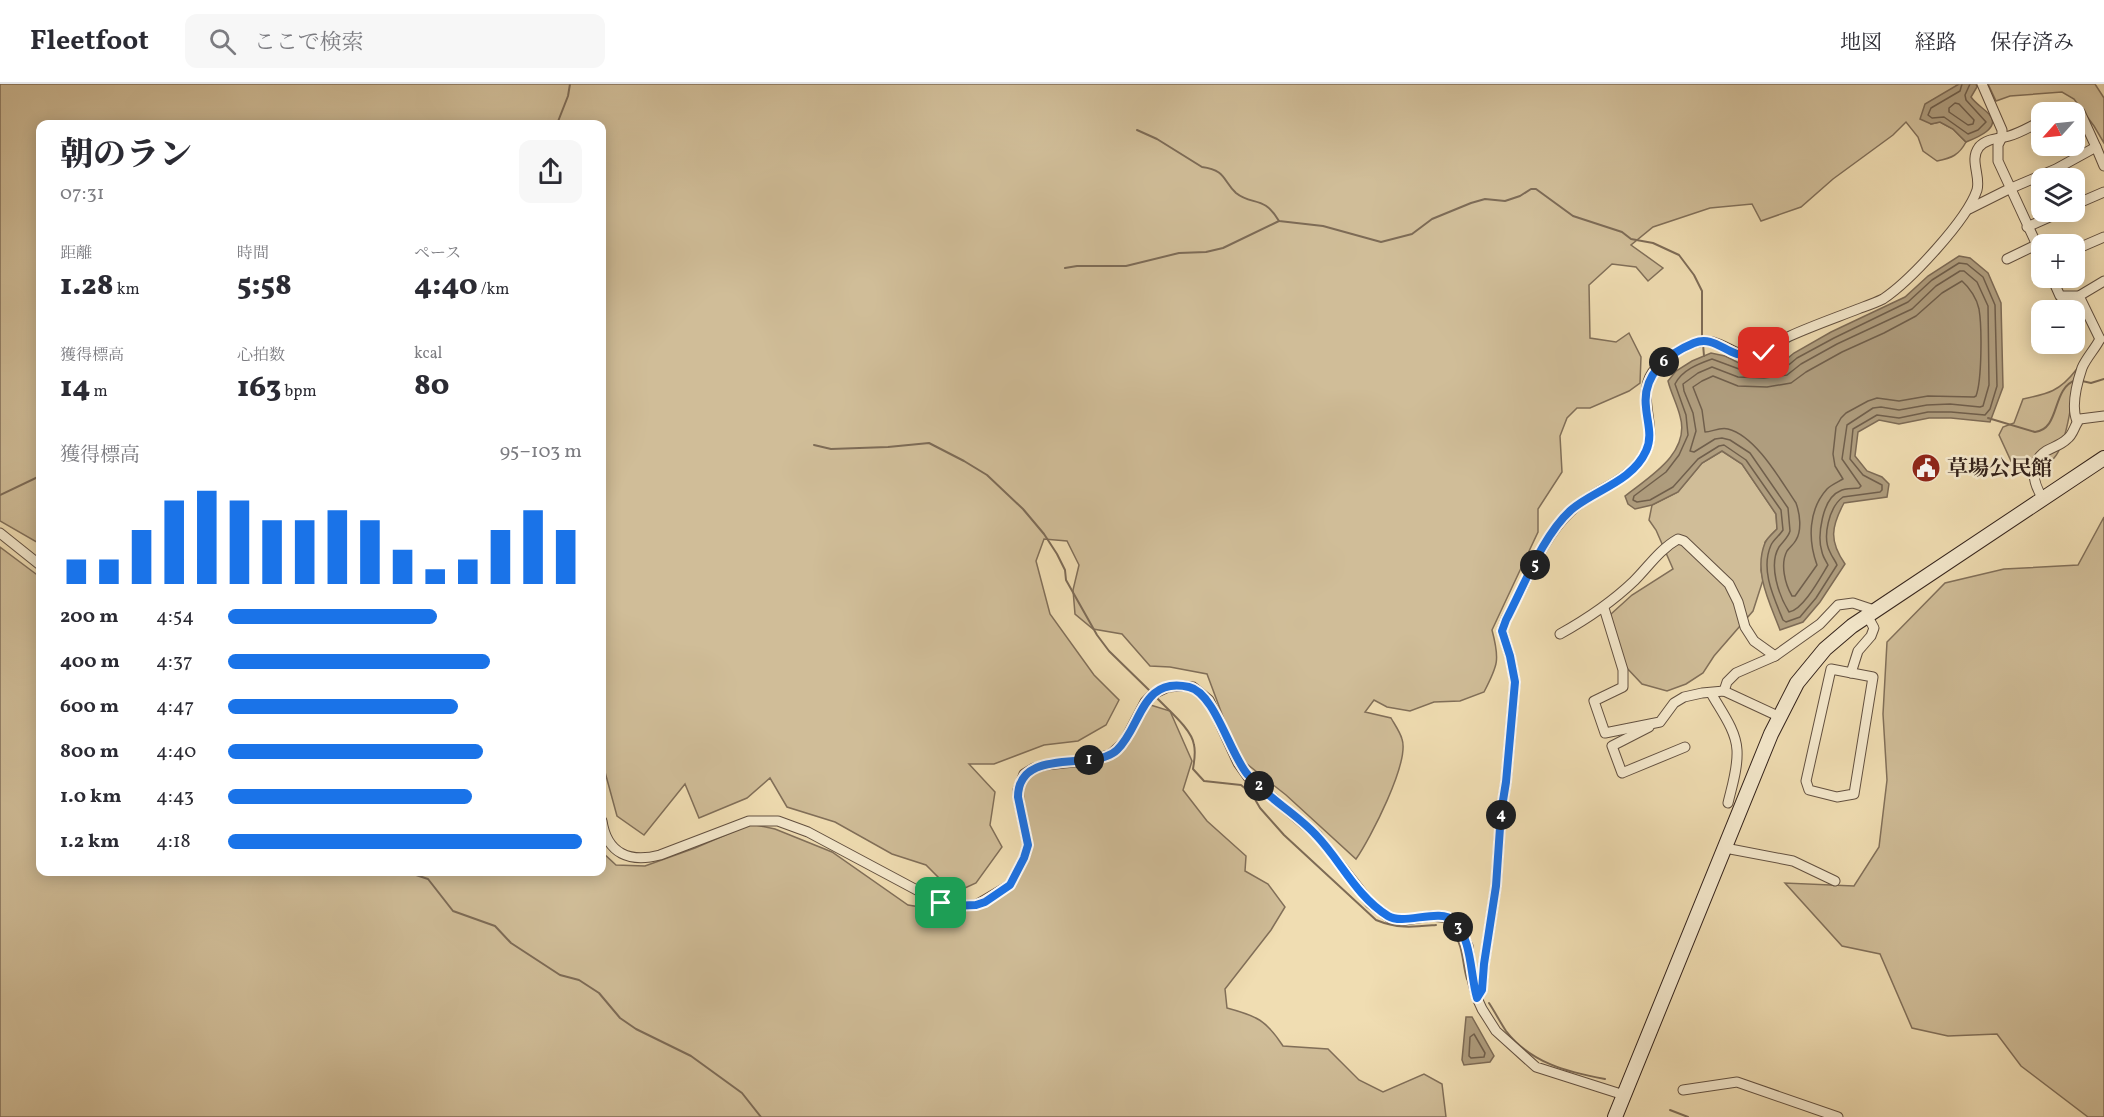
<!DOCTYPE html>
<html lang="ja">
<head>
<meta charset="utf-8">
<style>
	:root { --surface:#fff; --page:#f7f7f7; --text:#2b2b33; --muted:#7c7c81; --line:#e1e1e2; --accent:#1a73e8 }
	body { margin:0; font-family:Vollkorn,"Noto Serif JP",serif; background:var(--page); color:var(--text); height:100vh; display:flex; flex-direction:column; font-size:22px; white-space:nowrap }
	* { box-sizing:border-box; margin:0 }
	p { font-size:20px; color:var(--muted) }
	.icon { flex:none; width:33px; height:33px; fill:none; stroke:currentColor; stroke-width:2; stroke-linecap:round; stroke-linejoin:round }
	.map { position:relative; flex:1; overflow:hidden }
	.sheet { position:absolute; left:36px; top:36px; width:570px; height:756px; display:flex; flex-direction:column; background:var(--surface); border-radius:12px; box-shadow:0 3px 15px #0003 }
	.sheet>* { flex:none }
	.needle { width:39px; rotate:243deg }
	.buttons { position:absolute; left:2031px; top:18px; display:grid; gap:12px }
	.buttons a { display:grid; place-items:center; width:54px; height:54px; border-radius:12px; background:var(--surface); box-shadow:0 3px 15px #0003; font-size:30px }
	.pin { position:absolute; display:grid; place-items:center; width:51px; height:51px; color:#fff; margin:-26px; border-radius:12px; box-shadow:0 3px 9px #0006 }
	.km { position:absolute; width:30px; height:30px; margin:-15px; border-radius:50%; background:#222; color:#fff; font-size:16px; line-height:30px; text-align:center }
	.round { display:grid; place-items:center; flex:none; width:63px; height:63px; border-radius:12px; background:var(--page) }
	.headline { display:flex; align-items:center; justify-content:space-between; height:102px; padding:0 24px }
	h1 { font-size:33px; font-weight:800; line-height:45px }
	.stats { display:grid; grid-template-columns:repeat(3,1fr); gap:9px; height:102px; padding:6px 24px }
	.stats div { display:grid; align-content:center }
	.stats b { font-size:30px; font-weight:800 }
	.stats small { font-size:16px; font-weight:400 }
	.stats p { font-size:16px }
	.chart { height:168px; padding:12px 24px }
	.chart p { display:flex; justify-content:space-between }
	.chart svg { width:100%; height:108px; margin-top:6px; stroke:var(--accent); stroke-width:6 }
	ul { padding:0 24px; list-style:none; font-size:20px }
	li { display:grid; grid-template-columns:96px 72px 1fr; align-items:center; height:45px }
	li i { height:15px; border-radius:8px; background:var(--accent) }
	header { display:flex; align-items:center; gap:36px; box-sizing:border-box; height:84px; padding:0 30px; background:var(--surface); border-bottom:2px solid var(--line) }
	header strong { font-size:28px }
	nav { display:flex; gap:33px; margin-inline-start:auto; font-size:21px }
	.search { width:420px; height:54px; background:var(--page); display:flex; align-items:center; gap:15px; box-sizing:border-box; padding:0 21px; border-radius:12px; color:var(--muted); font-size:22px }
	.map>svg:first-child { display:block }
	.green { fill:#d0bd98; stroke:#816f59; stroke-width:1.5 }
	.water { fill:#af9d7e; stroke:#7d6b56; stroke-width:1.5 }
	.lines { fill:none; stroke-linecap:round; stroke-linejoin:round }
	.shore { stroke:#705f4c; stroke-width:1.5 }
	.stream { stroke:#7d6b56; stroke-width:2 }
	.street-casing { stroke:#625040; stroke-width:11 }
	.secondary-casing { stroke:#32211a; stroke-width:16 }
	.street { stroke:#f5e9cd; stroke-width:9 }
	.secondary { stroke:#f5e9cd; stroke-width:14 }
	.route-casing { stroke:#fff; stroke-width:12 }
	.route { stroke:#1a73e8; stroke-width:8 }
	.labels { text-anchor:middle; stroke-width:5; stroke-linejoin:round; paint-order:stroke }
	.poi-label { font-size:21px; font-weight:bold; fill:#32211a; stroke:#f5e9cd; text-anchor:start }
</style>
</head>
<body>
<header>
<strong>Fleetfoot</strong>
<div class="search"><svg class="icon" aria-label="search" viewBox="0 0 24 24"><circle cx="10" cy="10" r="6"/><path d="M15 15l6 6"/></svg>ここで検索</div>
<nav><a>地図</a><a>経路</a><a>保存済み</a></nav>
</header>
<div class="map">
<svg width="2104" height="1033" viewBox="0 0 2104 1033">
	<rect width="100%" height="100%" fill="#f0ddb2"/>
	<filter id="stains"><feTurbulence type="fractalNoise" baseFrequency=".00333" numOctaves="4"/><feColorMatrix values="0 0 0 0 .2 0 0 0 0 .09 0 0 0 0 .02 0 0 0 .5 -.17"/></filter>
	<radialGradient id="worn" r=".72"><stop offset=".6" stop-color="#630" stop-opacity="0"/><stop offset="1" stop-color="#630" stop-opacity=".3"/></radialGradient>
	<g class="green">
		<path d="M0,0h1959l-14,10 -14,7v23l9,-2 13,7 13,13c-7,13 -14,16 -29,19l-14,-10 -5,-14 -12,-15 -13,13 -60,44 -32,28 -40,14 -9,-17 -42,4 -57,19 -22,18 32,23 -15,13 -12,-14 -24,-3 -23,21 1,53 26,4 13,-9 12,24 -1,26 -11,8 -39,17h-13l-10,10 -7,18 2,36 -24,37v23l-46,98c8,30 6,35 -8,62l-24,9 -26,1 -24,9 -23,-4 -13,-7 -9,12 26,6c4,7 9,14 11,21 8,23 -32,100 -46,120l-70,-64 -48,-38 -31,-83 -37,-7 -20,-1 -28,-32 -29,-5 -18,-15 -2,-24 6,-25 -12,-24 -23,-2 -8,22 14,53 44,61 25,25 -13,25 -28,16 -34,4 -50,19h-25l26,28 -5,33 12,22 -26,36 -22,10 -28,-28 -34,-11 -57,-32 -48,-15 -17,-29 -23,20 -48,20 -14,-34 -41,51 -27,-19 -15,-55v-637h-562v420l-40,-23z"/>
		<polygon points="1988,0 2095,0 2104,14 2104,59 2094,42 2074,15 2062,8 2010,12 1996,17"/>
		<path d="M2076,286c-3,21 -8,73 -22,88 -7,9 -25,10 -36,13l-7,-10 -12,-26 4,-8 11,-4 9,-24c25,-5 37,-8 53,-29z"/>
		<polygon points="1722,367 1742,380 1776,430 1777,445 1765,458 1761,486 1763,496 1753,527 1714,572 1703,589 1686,600 1667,607 1642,600 1625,582 1614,560 1611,530 1632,511 1673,485 1656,446 1649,436 1652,421 1678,408 1702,379"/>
		<polygon points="2104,433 2104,1033 2088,1033 2021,982 1997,950 1948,952 1912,944 1880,870 1842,862 1785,799 1854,802 1879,763 1887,696 1883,630 1887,558 1945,499 2004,485 2078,481"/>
		<path d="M0,463l40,30v295h562v-20l14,13 29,1 50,-18 56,-24 24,5 57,23 76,53 37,6 42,-6 25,-20 20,-42 -8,-32 -1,-28 9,-17 58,-7 26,-11 28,-45 26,8 22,50 -9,29 24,31 39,35 -1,15 23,13 17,23 -14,23 -46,59 2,19c30,8 39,12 56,38l45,3 31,31 24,12 41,-18 18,10 4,33h-1446z"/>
	</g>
	<g class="water">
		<path d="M1959,0h17l1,3 -6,10c5,7 12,11 18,17 13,14 -13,24 -23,28l-13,-13 -13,-7 -9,2 -11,-5 5,-15z"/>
		<path d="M1959,172l11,2 18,15 13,30 2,84 -13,35 -39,-4h-22l-30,6 -20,-4 -21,12 -3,24 12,15 15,6 7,7 -2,13 -43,6c-13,24 -15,38 1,61l-25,38 -17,20 -23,8c-10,-27 -27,-58 -15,-87 2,-5 8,-10 12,-14l-1,-15 -34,-50 -20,-13 -20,12 -24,29 -26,13 -17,4 -7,-5 -3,-8c24,-19 66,-43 55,-80 -3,-12 -9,-23 -12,-35l8,-10 16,-10 19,-8 14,3 14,7 25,2 19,-3 11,-9 37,-21 74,-35 23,-21z"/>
		<polygon points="1466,933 1472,933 1494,972 1490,978 1464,981 1462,976"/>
	</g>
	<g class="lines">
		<g class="shore">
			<polyline points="1962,0 1960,7 1931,24 1928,31 1932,34 1944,33 1968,50 1978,46 1986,38 1966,16 1965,11 1970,0"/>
			<polygon points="1955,19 1959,20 1974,36 1973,40 1968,41 1949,28 1949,24"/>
			<path d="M1959,179l8,1 16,13 12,28 2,81 -7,23 -5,6 -34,-3h-23l-29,6 -22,-3 -24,14 -3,30 13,16 19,10v5l-2,2 -37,5c-14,10 -21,40 -13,55 2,5 5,8 7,13l-21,33 -16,19 -14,5 -3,-2c-9,-22 -23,-50 -12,-75 2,-5 9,-10 12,-15l-2,-20 -35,-50 -22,-15 -5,1 -21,13 -25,28 -23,13 -13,2 -4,-2 1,-4 32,-24 13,-17 9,-20 -2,-20 -11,-31c7,-14 23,-20 37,-25l27,10 25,2 21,-3 12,-10 37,-20 74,-36 24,-22z"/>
			<path d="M1960,187h4l13,11 11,24 1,79 -6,21 -3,1 -30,-3 -23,1 -28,5 -18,-3 -8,1 -26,17 -5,34 19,27 -2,2c-6,1 -14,0 -19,3 -18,7 -23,46 -18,61 1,5 4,9 6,13 -8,13 -25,45 -39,47 -10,-16 -21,-47 -10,-65 4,-6 9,-9 11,-16l-2,-23 -38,-55 -20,-13 -8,-2 -7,1 -21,13 -4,-1 6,-20 -3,-18 -9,-22 -1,-7 15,-11 14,-6 26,10 26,1 23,-3 14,-11 36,-20 75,-35 24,-23z"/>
			<path d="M1962,197c8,7 15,18 17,28 3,18 3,71 -3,87l-2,1 -46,-1 -29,5 -22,-3 -9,3 -22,12 -5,5 -5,9 -3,27 2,12 8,13c-5,3 -11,5 -16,10 -19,21 -19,51 -10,76l-22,31h-3c-7,-12 -12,-32 -5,-45 3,-4 7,-7 9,-11 6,-10 4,-26 0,-37 -15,-22 -40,-67 -68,-74 -9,-2 -16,3 -23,3l-3,-22 -9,-23 9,-6 11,-5 25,10 29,1 24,-4 15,-11 36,-20 42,-19 32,-17 26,-23z"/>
			<polygon points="1474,950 1485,969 1484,973 1471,974 1469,972 1470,953"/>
		</g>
		<g class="stream">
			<polyline points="557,40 568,12 570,0"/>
			<path d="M1137,46l20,9 45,28c24,3 21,14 34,26 16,13 28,2 43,28l44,5 58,16 31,-8 20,-15 39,-16 14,-4 20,2 15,-5 11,-7h5l37,27 49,16 9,7 22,4 26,12 15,20 8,16v47"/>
			<polyline points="1065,184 1077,182 1126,182 1179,169 1206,168 1223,164 1279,137"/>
			<polyline points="1703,260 1704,272"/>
			<polyline points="2082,297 2091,299 2104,295"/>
			<path d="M1988,334l47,14c26,-3 16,-44 41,-52"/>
			<polyline points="814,361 831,365 888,363 929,359 964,377 987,391 1023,425 1044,450 1057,470 1065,486 1066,496 1097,551 1109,567 1151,608"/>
			<polyline points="0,411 40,392"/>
			<path d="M1155,612c12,13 37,33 39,49 2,8 0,17 -1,24l11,12 37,4 11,9 8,14 24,27 92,85c22,9 37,7 60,5"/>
			<polyline points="407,788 428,795 453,827 495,842 511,859 560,891 579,896 599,909 620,934 636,945 691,972 742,1009 761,1033"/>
			<path d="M1452,847c12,14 10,32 15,48"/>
			<path d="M1489,919c6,9 11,19 17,28 25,32 61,41 99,48"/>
			<polyline points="1670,1026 1688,1033"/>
		</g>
		<g class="street-casing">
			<g id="street">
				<polyline points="1982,0 2002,46 2002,53 1998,61 1998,77 2042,172"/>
				<polyline points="2060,28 2070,24 2080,28 2096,63"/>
				<polyline points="2074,121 2104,108"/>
				<polyline points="1969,125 2009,105 2056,85 2096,63 2104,82"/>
				<polyline points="2027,143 2061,128"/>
				<polyline points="2074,166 2104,153"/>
				<polyline points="2007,175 2036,161"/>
				<polyline points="2052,194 2060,212 2079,212 2104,197"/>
				<polyline points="2079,212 2100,255"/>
				<path d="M2077,337c-6,-14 0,-38 5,-53 4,-10 13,-19 18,-29"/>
				<path d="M2043,415c-10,-16 -15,-36 3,-48 7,-4 15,-6 21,-12 7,-5 7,-14 13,-20l24,-3"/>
				<polyline points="0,449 40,481"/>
				<polyline points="1604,524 1623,586 1623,603 1594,617 1605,649 1660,638 1674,619 1684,613 1702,609 1724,607 1780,633"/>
				<path d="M1560,550c27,-15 51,-31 74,-53 14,-14 26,-32 44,-42l6,2 45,43 9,18 7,25 9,14 21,15"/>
				<polygon points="1831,585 1873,593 1854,710 1837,713 1809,706 1806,697"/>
				<polyline points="1851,589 1858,567 1871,552 1874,544 1867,531"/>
				<polyline points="1724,607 1727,598 1736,589 1775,572 1820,540 1838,521 1853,519 1874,526"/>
				<path d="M1711,609c10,18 25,37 26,57 1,18 -5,36 -9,53"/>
				<polyline points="1649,643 1612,662 1622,689 1685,663"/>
				<path d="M602,737c5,33 28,42 58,34l89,-34h29l30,11 133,71 10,3 25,-1 34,-20 14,-27 4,-13 -10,-48v-7l6,-16 10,-6 12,-3 47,-5 18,-6 13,-12 21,-40 8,-8 15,-7 13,-1 12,1 16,13 29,63 10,14 69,58 53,68 20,15 15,2 26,-4 20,2 5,5 12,23 4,33 5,19 5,11 14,22 40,36 88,28"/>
				<polyline points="1725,764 1793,777 1835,797"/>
				<path d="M1477,914l5,-8 2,-26 12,-78 5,-73 5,-31 9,-100 -5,-26 -8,-25 4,-12c20,-35 35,-80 65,-108 22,-22 58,-28 74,-58 15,-27 -13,-61 12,-86 13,-12 38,-30 56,-25 19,5 28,20 51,11 9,-3 17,-13 26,-17 22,-10 45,-18 68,-27 8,-3 17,-6 25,-10 27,-18 84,-79 94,-109 4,-14 -8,-30 2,-43 8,-9 20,-8 30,-11 11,-3 22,-10 33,-15"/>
				<polyline points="1683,1006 1737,998 1838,1033"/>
			</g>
		</g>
		<g class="secondary-casing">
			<polyline id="secondary" points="1615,1033 1771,650 1797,599 1825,565 1852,542 2104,374"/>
		</g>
		<use href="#street" class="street"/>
		<use href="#secondary" class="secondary"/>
	</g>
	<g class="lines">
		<g class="route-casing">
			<path id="route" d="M941,819l10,3 25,-1 9,-3 25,-17 14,-27 4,-13 -10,-48c0,-38 43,-34 70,-37 11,-1 22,-3 29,-10 25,-24 24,-74 72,-63 26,6 41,68 59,88 19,23 48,38 68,60 25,26 40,61 72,81 16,10 52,-9 66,5 18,18 16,53 23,77l5,-8 2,-26 12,-78 5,-73 5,-31 9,-100 -5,-26 -8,-25 4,-11c18,-34 37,-85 65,-110 23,-20 61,-28 75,-59 7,-15 1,-29 0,-44 -4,-32 21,-53 48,-64 17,-7 28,6 43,11 8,3 18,0 27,-1"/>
		</g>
		<use href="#route" class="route"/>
	</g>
	<defs>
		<g id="civic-disc" transform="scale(1.5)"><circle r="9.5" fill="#8f2418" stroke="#f5e9cd"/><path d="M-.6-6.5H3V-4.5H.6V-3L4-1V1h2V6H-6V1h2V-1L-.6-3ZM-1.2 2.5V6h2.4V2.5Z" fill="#fff"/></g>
	</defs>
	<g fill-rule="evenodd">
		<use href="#civic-disc" x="1926" y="384"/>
	</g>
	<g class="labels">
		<g class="poi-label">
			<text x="1947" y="391">草場公民館</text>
		</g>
	</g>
	<rect width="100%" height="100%" filter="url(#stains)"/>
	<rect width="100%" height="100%" fill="url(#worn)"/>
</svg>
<div class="buttons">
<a><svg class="needle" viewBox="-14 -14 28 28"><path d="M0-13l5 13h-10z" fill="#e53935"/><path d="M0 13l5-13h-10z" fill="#7c7c81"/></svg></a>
<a><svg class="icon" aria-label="layers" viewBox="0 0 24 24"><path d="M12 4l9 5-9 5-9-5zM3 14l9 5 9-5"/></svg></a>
<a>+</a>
<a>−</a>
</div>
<div class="pin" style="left:941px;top:819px;background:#1e9e55"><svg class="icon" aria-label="arrive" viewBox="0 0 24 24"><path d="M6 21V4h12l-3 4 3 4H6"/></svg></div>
<div class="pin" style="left:1764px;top:269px;background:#d93025"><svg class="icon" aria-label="check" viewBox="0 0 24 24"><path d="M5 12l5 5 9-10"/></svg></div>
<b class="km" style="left:1089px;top:676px">1</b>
<b class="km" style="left:1259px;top:702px">2</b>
<b class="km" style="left:1458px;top:843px">3</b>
<b class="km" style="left:1501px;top:731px">4</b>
<b class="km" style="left:1535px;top:481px">5</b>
<b class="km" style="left:1664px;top:278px">6</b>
<section class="sheet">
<div class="headline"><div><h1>朝のラン</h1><p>07:31</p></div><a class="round"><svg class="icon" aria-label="share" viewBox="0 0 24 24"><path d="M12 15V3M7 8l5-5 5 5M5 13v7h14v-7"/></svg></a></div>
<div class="stats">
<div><p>距離</p><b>1.28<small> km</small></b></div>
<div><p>時間</p><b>5:58</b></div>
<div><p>ペース</p><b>4:40<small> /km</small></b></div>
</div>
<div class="stats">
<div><p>獲得標高</p><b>14<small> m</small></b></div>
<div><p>心拍数</p><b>163<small> bpm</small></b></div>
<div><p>kcal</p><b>80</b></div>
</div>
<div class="chart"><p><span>獲得標高</span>95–103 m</p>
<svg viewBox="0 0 160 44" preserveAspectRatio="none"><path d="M5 44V34M15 44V34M25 44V22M35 44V10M45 44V6M55 44V10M65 44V18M75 44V18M85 44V14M95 44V18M105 44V30M115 44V38M125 44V34M135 44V22M145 44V14M155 44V22"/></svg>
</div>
<ul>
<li><b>200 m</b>4:54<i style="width:59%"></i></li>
<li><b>400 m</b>4:37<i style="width:74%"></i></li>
<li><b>600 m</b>4:47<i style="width:65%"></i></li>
<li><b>800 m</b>4:40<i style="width:72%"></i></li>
<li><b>1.0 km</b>4:43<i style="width:69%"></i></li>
<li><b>1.2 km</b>4:18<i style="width:100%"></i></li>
</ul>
</section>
</div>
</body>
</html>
